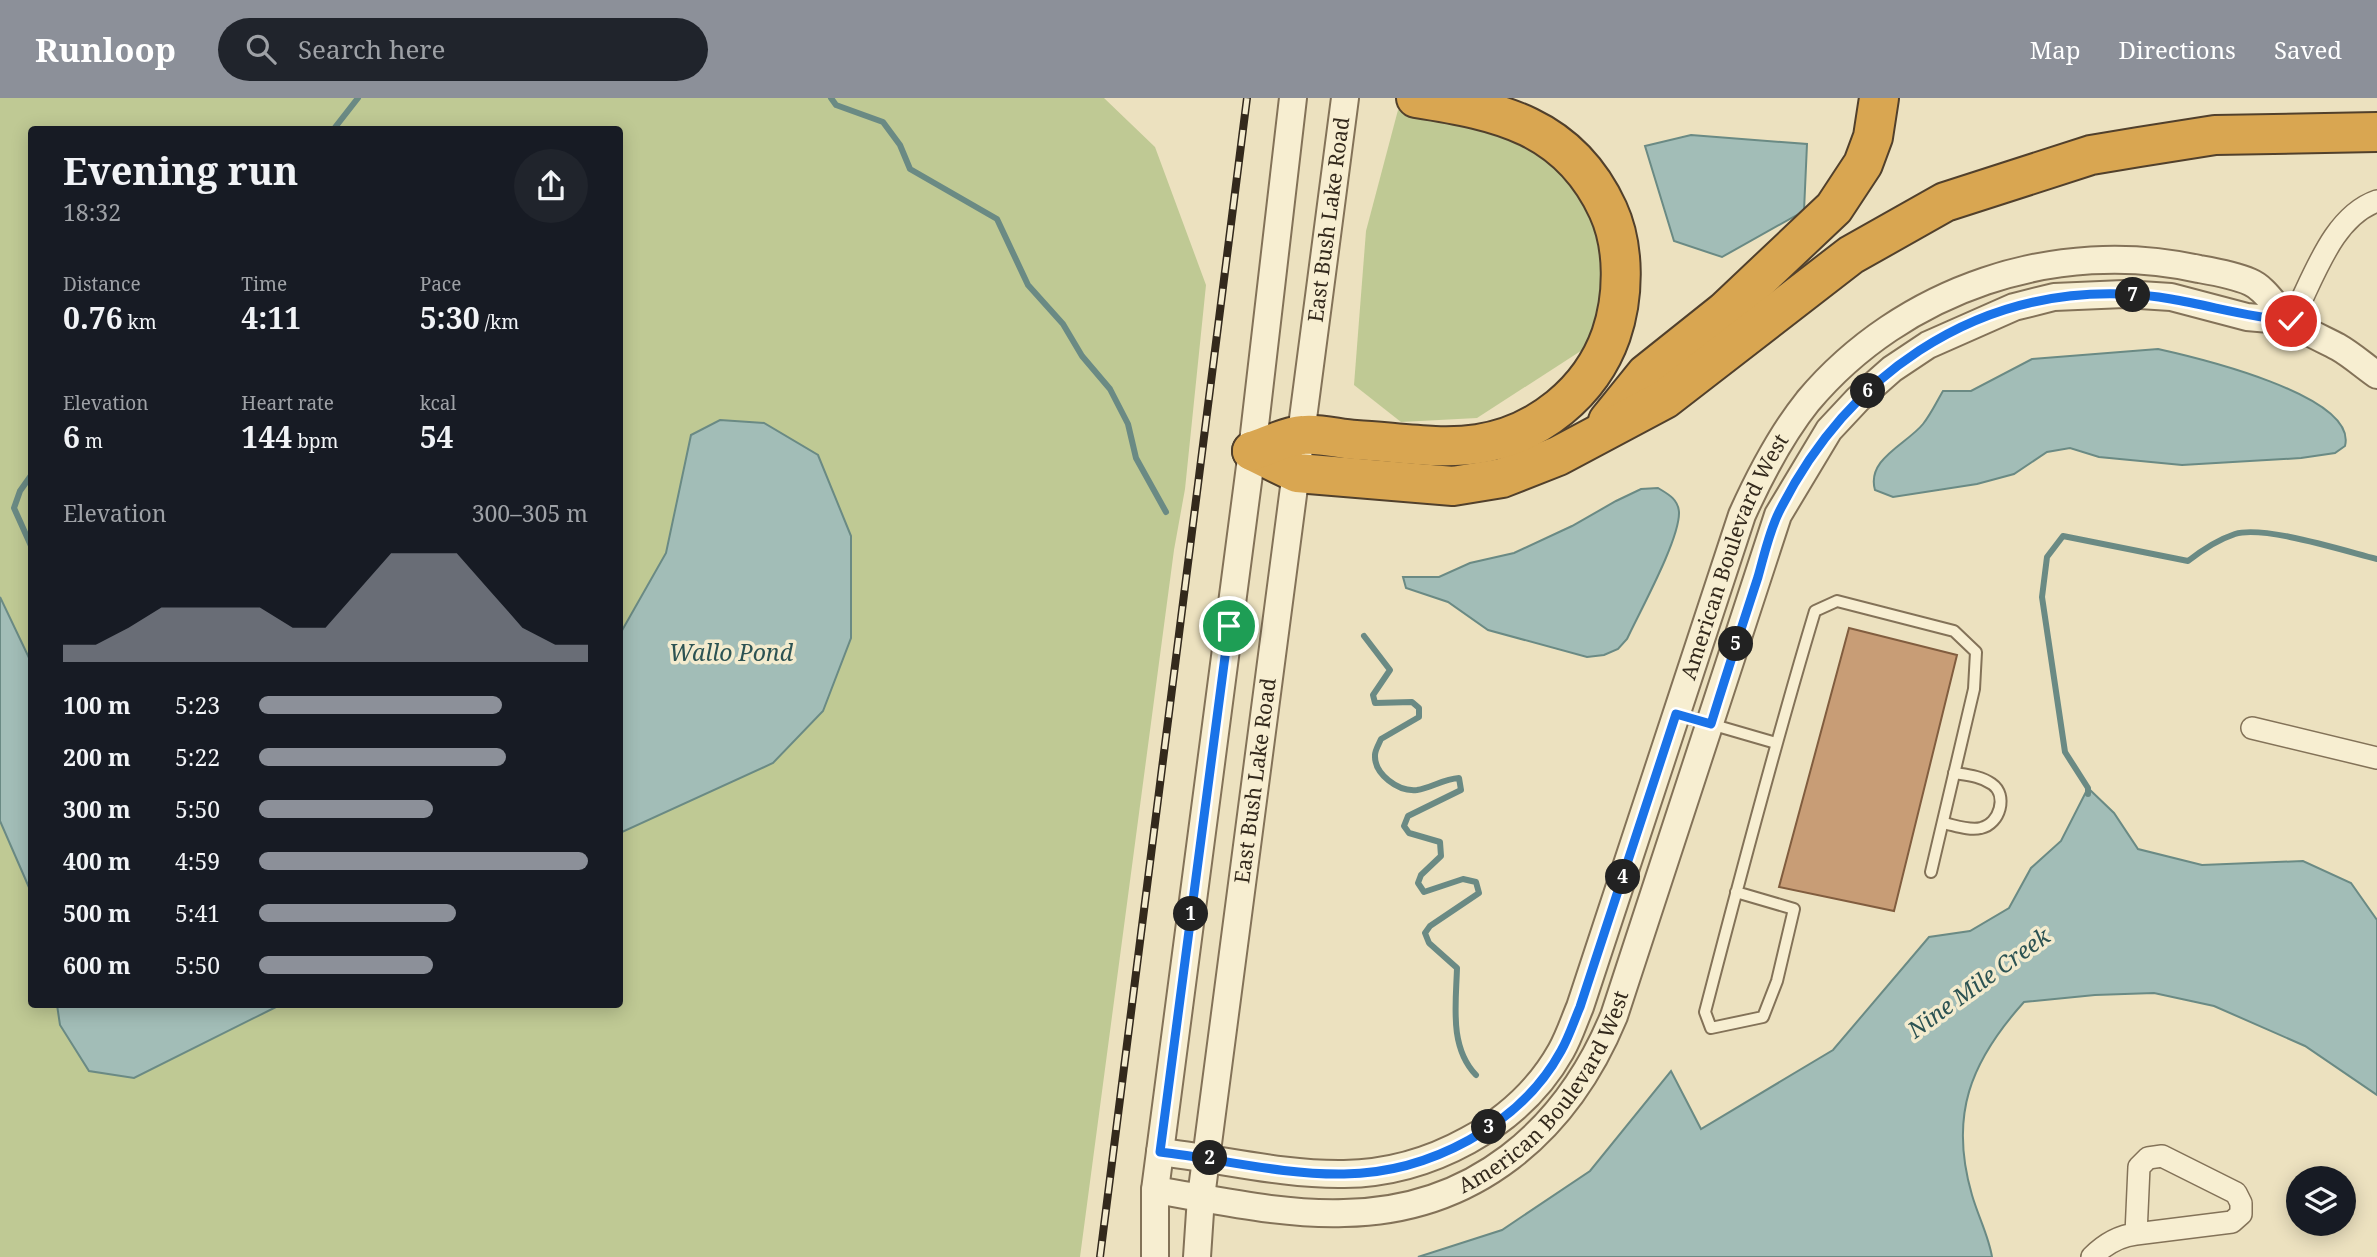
<!DOCTYPE html>
<html lang="en">
<head>
<meta charset="utf-8">
<style>
	:root { --surface:#171b24; --page:#20242c; --text:#f1f3f6; --muted:#9ea1a6; --accent:#8c9099 }
	body { margin:0; font-family:"Noto Serif",serif; background:var(--page); color:var(--text); height:100vh; display:flex; flex-direction:column; font-size:26px; white-space:nowrap }
	* { box-sizing:border-box; margin:0 }
	p { font-size:23px; color:var(--muted) }
	.icon { flex:none; width:38px; height:38px; fill:none; stroke:currentColor; stroke-width:2; stroke-linecap:round; stroke-linejoin:round }
	.map { position:relative; flex:1; overflow:hidden }
	.details { position:absolute; left:28px; top:28px; width:595px; height:882px; display:flex; flex-direction:column; background:var(--surface); border-radius:7px; box-shadow:0 4px 18px #0003 }
	.details>* { flex:none }
	.tools { position:absolute; left:2286px; top:1068px; display:grid; gap:14px }
	.tools a { display:grid; place-items:center; width:70px; height:70px; border-radius:50%; background:var(--surface); box-shadow:0 4px 18px #0003; font-size:35px }
	.pin { position:absolute; display:grid; place-items:center; width:60px; height:60px; color:#fff; margin:-30px; border:4px solid #fff; border-radius:50%; box-shadow:0 2px 7px #0007 }
	.km { position:absolute; width:35px; height:35px; margin:-18px; border-radius:50%; background:#222; color:#fff; font-size:19px; line-height:35px; text-align:center }
	.round { display:grid; place-items:center; flex:none; width:74px; height:74px; border-radius:37px; background:var(--page) }
	.headline { display:flex; align-items:center; justify-content:space-between; height:119px; padding:0 35px }
	h1 { font-size:38px; font-weight:700; line-height:52px }
	.stats { display:grid; grid-template-columns:repeat(3,1fr); gap:10px; height:119px; padding:7px 35px }
	.stats div { display:grid; align-content:center }
	.stats b { font-size:30px; font-weight:700 }
	.stats small { font-size:19px; font-weight:400 }
	.stats p { font-size:19px }
	.chart { height:196px; padding:14px 35px }
	.chart p { display:flex; justify-content:space-between }
	.chart svg { width:100%; height:126px; margin-top:7px; fill:var(--accent); opacity:.7 }
	ul { padding:0 35px; list-style:none; font-size:23px }
	li { display:grid; grid-template-columns:112px 84px 1fr; align-items:center; height:52px }
	li i { height:18px; border-radius:9px; background:var(--accent) }
	header { display:flex; align-items:center; gap:42px; box-sizing:border-box; height:98px; padding:0 35px; background:var(--accent); color:#fff }
	header strong { font-size:33px }
	nav { display:flex; gap:38px; margin-inline-start:auto; font-size:24px }
	.search { width:490px; height:63px; background:var(--page); display:flex; align-items:center; gap:18px; box-sizing:border-box; padding:0 24px; border-radius:38px; color:var(--muted); font-size:26px }
	.map>svg:first-child { display:block }
	.green { fill:#bfc994 }
	.water { fill:#a2bdb7; stroke:#6a8a84; stroke-width:2 }
	.lines { fill:none; stroke-linecap:round; stroke-linejoin:round }
	.stream { stroke:#6a8a84; stroke-width:6 }
	.building { fill:#c89d76; stroke:#815d3f; stroke-width:2 }
	.service-casing { stroke:#837258; stroke-width:14 }
	.minor-casing { stroke:#837258; stroke-width:24 }
	.tertiary-casing { stroke:#837258; stroke-width:30 }
	.motorway-casing { stroke:#51402c; stroke-width:42 }
	.service { stroke:#f7eed1; stroke-width:10 }
	.minor { stroke:#f7eed1; stroke-width:21 }
	.tertiary { stroke:#f7eed1; stroke-width:26 }
	.motorway { stroke:#d9a651; stroke-width:38 }
	.rail-casing { stroke:#33291c; stroke-width:8 }
	.rail { stroke:#f3ebce; stroke-width:5; stroke-dasharray:16; stroke-linecap:butt }
	.route-casing { stroke:#fff; stroke-width:14 }
	.route { stroke:#1a73e8; stroke-width:9 }
	.labels { text-anchor:middle; stroke-width:7; stroke-linejoin:round; paint-order:stroke }
	.street-label { font-size:21px; fill:#33291c; stroke:#f3ebce }
	.water-label { font-size:23px; font-style:italic; fill:#2c5353; stroke:#f3ebce }
</style>
</head>
<body>
<header>
<strong>Runloop</strong>
<div class="search"><svg class="icon" aria-label="search" viewBox="0 0 24 24"><circle cx="10" cy="10" r="6"/><path d="M15 15l6 6"/></svg>Search here</div>
<nav><a>Map</a><a>Directions</a><a>Saved</a></nav>
</header>
<div class="map">
<svg width="2377" height="1159" viewBox="0 0 2377 1159">
	<rect width="100%" height="100%" fill="#ece1bf"/>
	<g class="green">
		<polygon points="0,0 1104,0 1155,49 1206,187 1185,391 1174,452 1080,1159 0,1159 0,723 31,794 32,906 57,907 60,927 134,980 280,907 620,906 620,735 773,665 823,613 851,540 851,438 691,337 666,455 620,536 620,32 32,32 31,564 0,498"/>
		<polygon points="1398,12 1488,23 1579,85 1608,174 1590,247 1477,320 1401,324 1354,287 1366,133"/>
	</g>
	<g class="water">
		<polygon points="1691,37 1807,46 1804,113 1722,159 1674,143 1645,48"/>
		<path d="M2158,251c36,8 200,46 187,97l-10,7 -34,5 -119,7 -83,-8 -29,-9 -23,4 -33,22 -37,10 -84,13 -18,-7c-9,-31 32,-46 48,-66 8,-10 14,-23 20,-33h28l61,-32z"/>
		<polygon points="720,322 764,325 818,357 851,438 851,540 823,613 773,665 620,735 620,536 666,455 691,337"/>
		<path d="M1658,390c10,6 20,11 21,24 1,27 -39,99 -52,127l-9,10 -14,6 -17,2 -99,-27 -40,-28 -42,-14 -3,-11h36l31,-14 44,-10 58,-27 44,-25 25,-12z"/>
		<polygon points="0,499 31,564 31,794 0,723"/>
		<path d="M2088,690l26,25 24,36 64,16 101,-4 48,22 26,37v175l-72,-49 -91,-40 -60,-13 -59,2 -71,7c-54,60 -75,114 -52,193 6,21 17,42 20,62h-574l84,-27 88,-59 81,-100 30,58 132,-79 96,-113 41,-6 39,-23 22,-40 30,-27z"/>
		<polygon points="57,907 57,906 280,907 134,980 89,973 60,927"/>
	</g>
	<g class="lines">
		<g class="stream">
			<polyline points="831,0 836,7 883,24 900,47 910,71 997,121 1028,187 1063,226 1082,258 1110,291 1128,326 1136,360 1166,414"/>
			<polyline points="333,32 358,0"/>
			<polyline points="32,376 20,393 14,410 32,450"/>
			<path d="M1364,538l26,34 -17,25 2,8 37,-1 7,6v9l-38,22c-2,5 -6,11 -6,16 -1,19 23,37 42,35 14,-2 26,-11 42,-12l2,12 -53,26 -4,10 5,7 31,9 1,14 -20,19 -3,8 6,9 39,-13 13,3 3,11 -49,33 -5,7 4,10 28,25c-1,36 -8,79 19,107"/>
			<path d="M2088,696v-6l-23,-36 -23,-155 5,-40 16,-21 125,25c14,-11 29,-21 47,-27 29,-9 110,17 142,25"/>
		</g>
	</g>
	<polygon class="building" points="1849,530 1957,557 1894,813 1779,789"/>
	<g class="lines">
		<g class="service-casing">
			<g id="service">
				<polyline points="1676,616 1776,645"/>
				<path d="M1943,725c11,2 26,8 38,5 19,-4 27,-33 11,-44 -11,-8 -25,-9 -38,-11"/>
				<path d="M1736,794l58,17 -17,72 -14,36 -52,11 -6,-16c35,-135 70,-268 110,-401l22,-10 117,30 22,21 -2,37 -43,183"/>
			</g>
		</g>
		<g class="minor-casing">
			<g id="minor">
				<path d="M2291,223c22,-40 40,-104 86,-120"/>
				<polyline points="2252,630 2377,660"/>
				<path d="M2092,1159c13,-13 26,-21 44,-23l96,-12 9,-8v-11l-5,-10 -74,-37 -14,2 -9,9 -3,67"/>
			</g>
		</g>
		<g class="tertiary-casing">
			<g id="tertiary">
				<path id="s1" d="M1160,1054c61,7 123,23 184,22 84,-1 175,-48 217,-123 8,-14 13,-30 19,-44l162,-492c18,-40 38,-79 66,-114 94,-112 249,-164 391,-132 17,3 35,6 51,13 17,7 27,29 42,40 14,10 31,17 46,25 14,8 26,19 39,28"/>
				<path id="s2" d="M1155,1092c62,10 127,25 189,23 130,-2 222,-81 270,-197l164,-501 51,-85 29,-31 34,-30 36,-24 86,-38 40,-10 70,-3 47,3 76,20 44,4"/>
				<polyline points="1155,1159 1155,1092 1252,353 1293,0"/>
				<path id="s3" d="M1197,1159l4,-60 144,-1099"/>
			</g>
		</g>
		<g class="motorway-casing">
			<g id="motorway">
				<polyline points="1608,323 1646,276 1725,213 1834,110 1863,66 1873,39 1879,0"/>
				<polyline points="1252,353 1297,375 1453,388 1502,380 1558,358 1665,301 1851,157 1945,104 2091,57 2139,49 2215,37 2377,34"/>
				<path d="M1252,353c16,-5 35,-15 51,-16 17,-2 36,4 53,5 39,2 83,10 122,4 60,-9 113,-52 133,-109 13,-38 14,-88 -3,-125 -39,-85 -109,-99 -192,-112"/>
			</g>
		</g>
		<use href="#service" class="service"/>
		<use href="#minor" class="minor"/>
		<use href="#tertiary" class="tertiary"/>
		<use href="#motorway" class="motorway"/>
		<g class="rail-casing">
			<polyline id="rail" points="1100,1159 1247,0"/>
		</g>
		<use href="#rail" class="rail"/>
	</g>
	<g class="lines">
		<g class="route-casing">
			<path id="route" d="M1229,528l-69,526c61,7 123,23 184,22 84,-1 176,-48 217,-123 8,-14 13,-30 19,-44l96,-293 35,10c15,-49 31,-98 47,-147 6,-21 11,-45 21,-65 67,-134 192,-224 346,-218 57,2 110,22 166,27"/>
		</g>
		<use href="#route" class="route"/>
	</g>
	<g class="labels">
		<g class="street-label">
			<text dy="7" stroke="none"><textPath href="#s3" startOffset="1046">East Bush Lake Road</textPath></text>
			<text dy="7" stroke="none"><textPath href="#s1" startOffset="970">American Boulevard West</textPath></text>
			<text dy="7" stroke="none"><textPath href="#s3" startOffset="480">East Bush Lake Road</textPath></text>
			<text dy="7" stroke="none"><textPath href="#s2" startOffset="441">American Boulevard West</textPath></text>
		</g>
		<g class="water-label">
			<text x="731" y="563">Wallo Pond</text>
			<text transform="translate(1979 885) rotate(-36)" y="8">Nine Mile Creek</text>
		</g>
	</g>
</svg>
<div class="tools">
<a><svg class="icon" aria-label="layers" viewBox="0 0 24 24"><path d="M12 4l9 5-9 5-9-5zM3 14l9 5 9-5"/></svg></a>
</div>
<div class="pin" style="left:1229px;top:528px;background:#1e9e55"><svg class="icon" aria-label="arrive" viewBox="0 0 24 24"><path d="M6 21V4h12l-3 4 3 4H6"/></svg></div>
<div class="pin" style="left:2291px;top:223px;background:#d93025"><svg class="icon" aria-label="check" viewBox="0 0 24 24"><path d="M5 12l5 5 9-10"/></svg></div>
<b class="km" style="left:1191px;top:816px">1</b>
<b class="km" style="left:1210px;top:1060px">2</b>
<b class="km" style="left:1489px;top:1029px">3</b>
<b class="km" style="left:1623px;top:779px">4</b>
<b class="km" style="left:1736px;top:546px">5</b>
<b class="km" style="left:1868px;top:293px">6</b>
<b class="km" style="left:2133px;top:197px">7</b>
<section class="details">
<div class="headline"><div><h1>Evening run</h1><p>18:32</p></div><a class="round"><svg class="icon" aria-label="share" viewBox="0 0 24 24"><path d="M12 15V3M7 8l5-5 5 5M5 13v7h14v-7"/></svg></a></div>
<div class="stats">
<div><p>Distance</p><b>0.76<small> km</small></b></div>
<div><p>Time</p><b>4:11</b></div>
<div><p>Pace</p><b>5:30<small> /km</small></b></div>
</div>
<div class="stats">
<div><p>Elevation</p><b>6<small> m</small></b></div>
<div><p>Heart rate</p><b>144<small> bpm</small></b></div>
<div><p>kcal</p><b>54</b></div>
</div>
<div class="chart"><p><span>Elevation</span>300–305 m</p>
<svg viewBox="0 0 160 44" preserveAspectRatio="none"><path d="M0 44V38L10 38L20 32L30 25L40 25L50 25L60 25L70 32L80 32L90 19L100 6L110 6L120 6L130 19L140 32L150 38L160 38V44z"/></svg>
</div>
<ul>
<li><b>100 m</b>5:23<i style="width:74%"></i></li>
<li><b>200 m</b>5:22<i style="width:75%"></i></li>
<li><b>300 m</b>5:50<i style="width:53%"></i></li>
<li><b>400 m</b>4:59<i style="width:100%"></i></li>
<li><b>500 m</b>5:41<i style="width:60%"></i></li>
<li><b>600 m</b>5:50<i style="width:53%"></i></li>
</ul>
</section>
</div>
</body>
</html>
